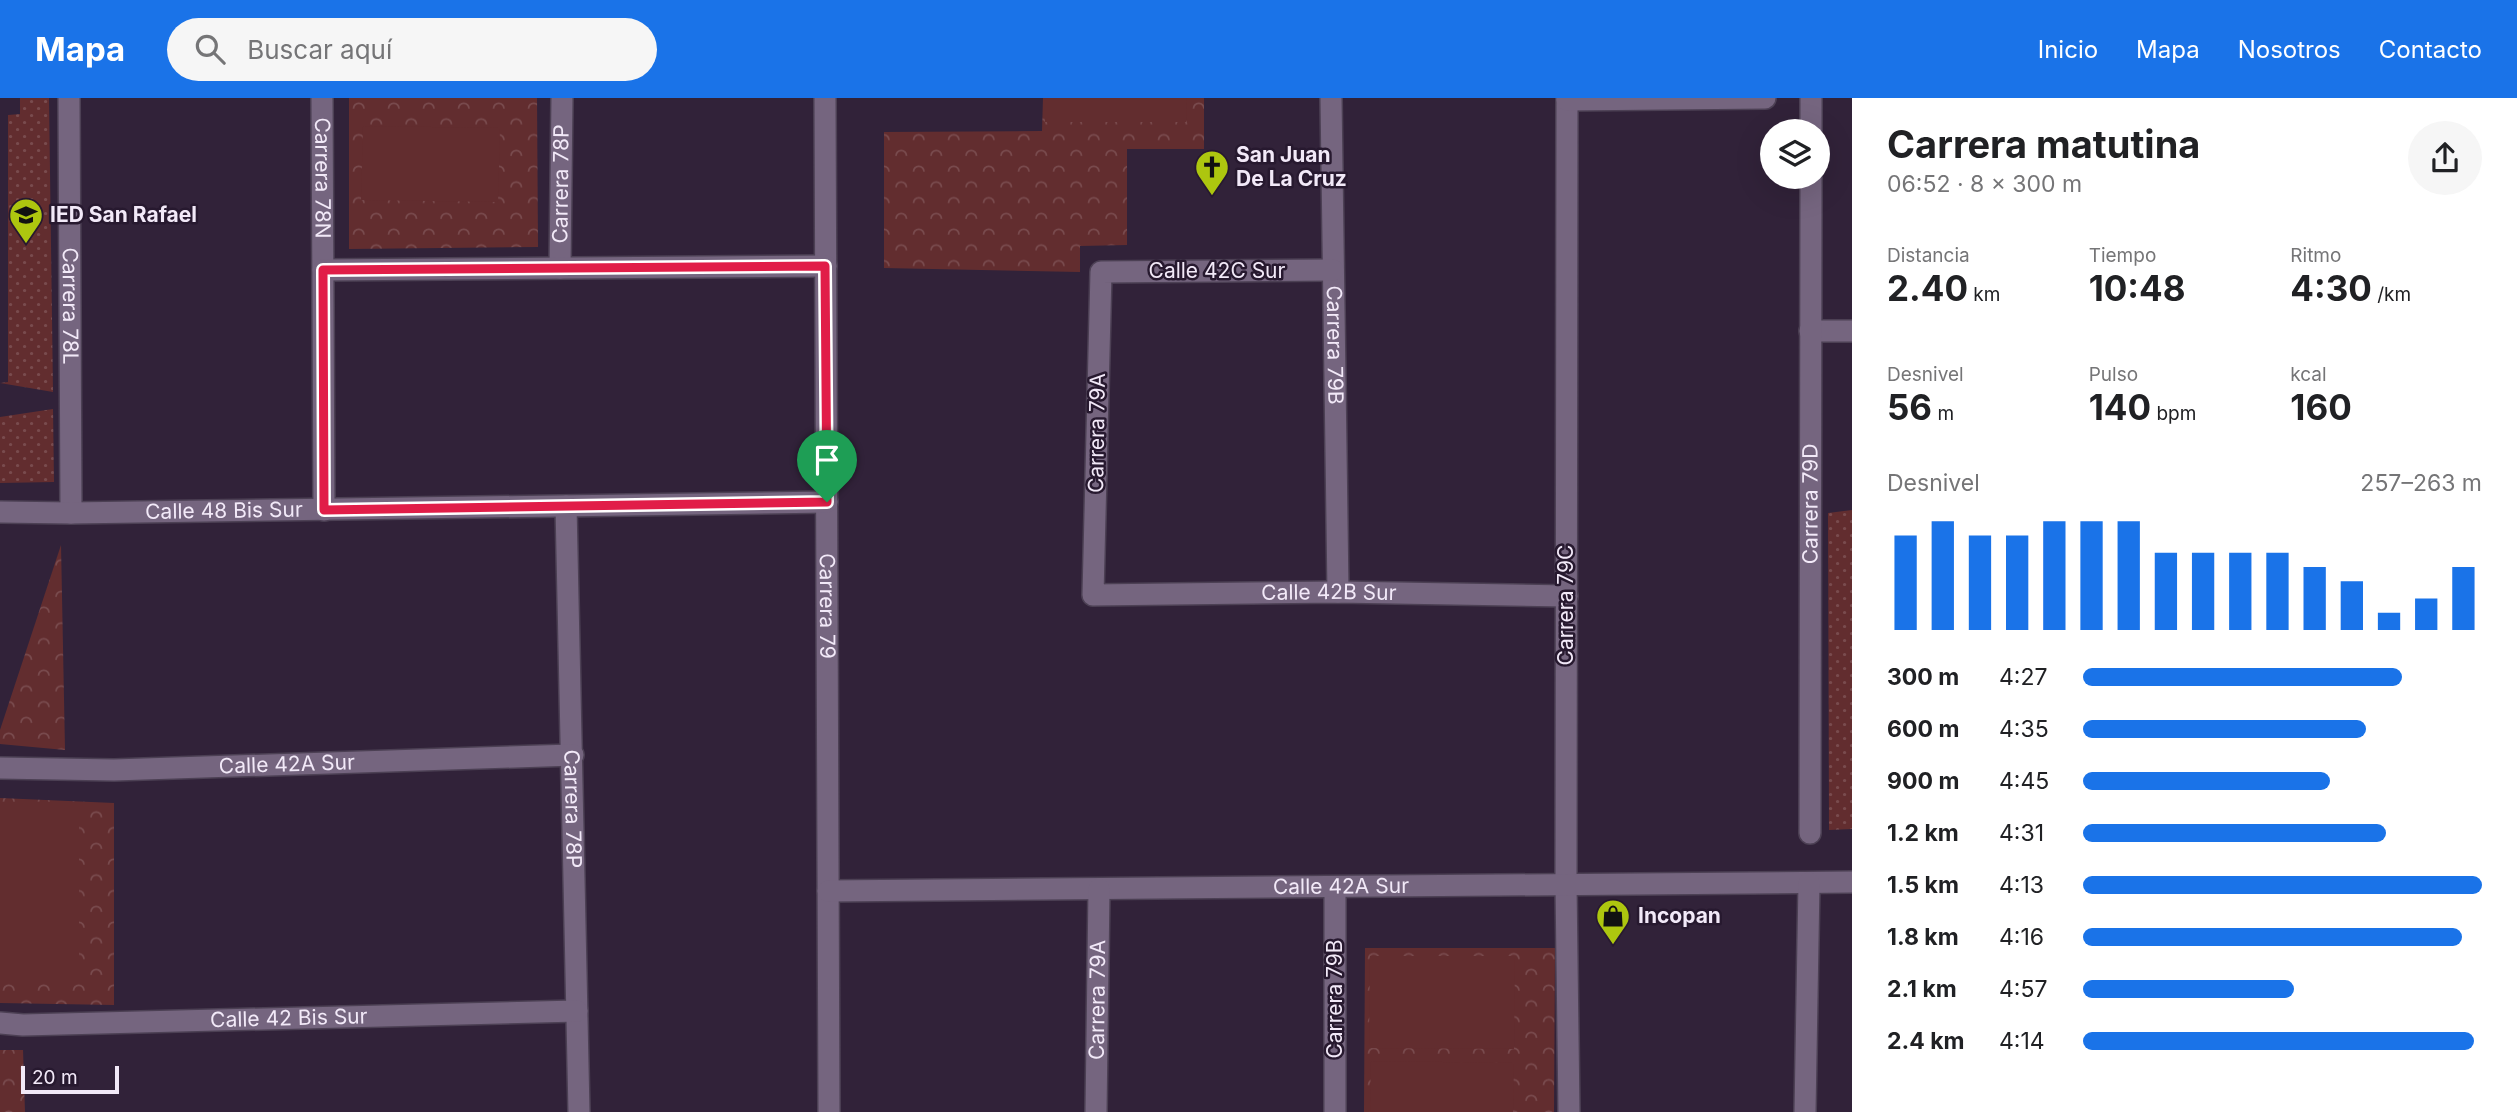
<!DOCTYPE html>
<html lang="es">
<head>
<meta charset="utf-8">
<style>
	:root { --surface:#fff; --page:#f6f6f6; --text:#202124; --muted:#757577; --accent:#1a73e8 }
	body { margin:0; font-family:Inter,sans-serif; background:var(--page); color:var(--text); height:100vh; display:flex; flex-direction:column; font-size:26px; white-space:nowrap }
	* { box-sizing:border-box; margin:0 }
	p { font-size:23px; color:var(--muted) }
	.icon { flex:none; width:38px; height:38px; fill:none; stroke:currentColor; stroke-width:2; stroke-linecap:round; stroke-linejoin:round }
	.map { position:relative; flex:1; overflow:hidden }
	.drawer { display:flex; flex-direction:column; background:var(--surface); width:665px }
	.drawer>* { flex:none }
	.tools { position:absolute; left:1760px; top:21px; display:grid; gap:14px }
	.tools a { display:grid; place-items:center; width:70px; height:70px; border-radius:50%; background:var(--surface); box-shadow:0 7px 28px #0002; font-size:35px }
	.scale { position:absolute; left:21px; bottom:18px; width:98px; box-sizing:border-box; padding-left:7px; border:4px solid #f2e9f8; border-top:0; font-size:19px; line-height:24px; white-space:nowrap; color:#f2e9f8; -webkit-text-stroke:5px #27192f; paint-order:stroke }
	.pin { position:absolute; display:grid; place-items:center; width:60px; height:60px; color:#fff; margin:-72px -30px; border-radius:50% 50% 50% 0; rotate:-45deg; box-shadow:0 0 7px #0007 }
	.pin .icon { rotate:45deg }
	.round { display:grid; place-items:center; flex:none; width:74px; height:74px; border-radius:37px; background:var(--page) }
	.summary { display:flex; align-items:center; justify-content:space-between; height:119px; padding:0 35px }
	h1 { font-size:38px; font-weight:700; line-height:52px }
	.figures { display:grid; grid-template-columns:repeat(3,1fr); gap:10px; height:119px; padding:7px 35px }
	.figures div { display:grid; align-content:center }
	.figures b { font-size:35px; font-weight:700 }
	.figures small { font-size:19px; font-weight:400 }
	.figures p { font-size:19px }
	.chart { height:196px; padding:14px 35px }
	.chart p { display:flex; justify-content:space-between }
	.chart svg { width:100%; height:126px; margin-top:7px; stroke:var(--accent); stroke-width:6 }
	ul { padding:0 35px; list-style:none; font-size:23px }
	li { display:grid; grid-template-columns:112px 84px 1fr; align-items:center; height:52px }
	li i { height:18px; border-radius:9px; background:var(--accent) }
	header { display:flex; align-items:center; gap:42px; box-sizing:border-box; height:98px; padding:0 35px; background:var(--accent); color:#fff }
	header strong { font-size:33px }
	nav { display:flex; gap:38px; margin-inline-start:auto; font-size:24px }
	.search { width:490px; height:63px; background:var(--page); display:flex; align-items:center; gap:18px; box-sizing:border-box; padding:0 24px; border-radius:38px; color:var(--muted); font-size:26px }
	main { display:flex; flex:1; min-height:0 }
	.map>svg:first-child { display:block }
	.grass { fill:url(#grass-dots) }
	.park { fill:url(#park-crowns) }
	.pitch { fill:#622d2f }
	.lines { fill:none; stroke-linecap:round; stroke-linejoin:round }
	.minor-casing { stroke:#4c4054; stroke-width:24 }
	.minor { stroke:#75657f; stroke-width:21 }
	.route-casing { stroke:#fff; stroke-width:14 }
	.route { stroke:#e11d48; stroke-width:9 }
	.labels { text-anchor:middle; stroke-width:5; stroke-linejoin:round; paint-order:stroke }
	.poi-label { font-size:21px; font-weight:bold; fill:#f2e9f8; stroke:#27192f; text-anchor:start }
	.street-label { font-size:21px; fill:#f2e9f8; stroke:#27192f }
</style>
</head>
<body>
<header>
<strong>Mapa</strong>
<div class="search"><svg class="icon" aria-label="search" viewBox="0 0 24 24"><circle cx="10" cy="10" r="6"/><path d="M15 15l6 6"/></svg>Buscar aquí</div>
<nav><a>Inicio</a><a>Mapa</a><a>Nosotros</a><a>Contacto</a></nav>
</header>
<main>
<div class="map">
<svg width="1852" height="1014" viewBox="0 0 1852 1014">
	<defs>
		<pattern id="grass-dots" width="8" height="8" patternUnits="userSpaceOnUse" patternTransform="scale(1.75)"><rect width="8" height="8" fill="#622d2f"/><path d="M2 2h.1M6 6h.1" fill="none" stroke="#794b4e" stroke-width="1.8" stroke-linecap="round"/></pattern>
		<pattern id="park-crowns" width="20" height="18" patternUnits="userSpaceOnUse" patternTransform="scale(1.75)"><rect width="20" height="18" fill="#622d2f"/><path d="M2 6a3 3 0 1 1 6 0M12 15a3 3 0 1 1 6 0" fill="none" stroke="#794b4e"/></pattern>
	</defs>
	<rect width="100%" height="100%" fill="#312239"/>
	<g class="grass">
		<polygon points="20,0 49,0 53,294 0,285 8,284 8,17 20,16"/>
		<polygon points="53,311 54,384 0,385 0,319"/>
		<polygon points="1852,412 1852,731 1829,732 1828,415"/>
	</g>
	<g class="park">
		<polygon points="349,0 537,0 538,149 349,151"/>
		<polygon points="1043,0 1204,0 1204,51 1127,51 1127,147 1080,148 1080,174 884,170 884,34 1042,33"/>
		<polygon points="61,447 65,652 0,646 0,632"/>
		<polygon points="0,700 114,705 114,907 0,905"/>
		<polygon points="1365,850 1555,850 1554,1014 1364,1014"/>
		<polygon points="0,952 23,952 25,1014 0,1014"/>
	</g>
	<g class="pitch">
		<polygon points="1045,0 1187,0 1186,24 1045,24"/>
		<polygon points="363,28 500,30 498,104 361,102"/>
		<rect x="0" y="711" width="79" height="171"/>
		<polygon points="1370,858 1515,858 1514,951 1369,950"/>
		<polygon points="1371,963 1514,965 1513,1014 1370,1014"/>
	</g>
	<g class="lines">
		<g class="minor-casing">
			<g id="minor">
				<path id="s1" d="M69,0l2,415"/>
				<path id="s2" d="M322,0l2,412"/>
				<path id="s3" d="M825,0l4,1014"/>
				<path id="s4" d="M1331,0l7,494"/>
				<polyline points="1567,0 1566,787 1569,1014"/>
				<polyline points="1567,2 1765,0"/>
				<polyline points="1811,33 1811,0"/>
				<path id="s5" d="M560,170l2,-170"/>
				<polyline points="323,172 826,168"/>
				<path id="s6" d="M1333,172l-232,2 -8,323 245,-3 229,4"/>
				<polyline points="1810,233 1852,233"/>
				<path id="s7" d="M566,408l13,606"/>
				<path id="s8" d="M0,414l71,1 756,-11"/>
				<path id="s9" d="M0,670l114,2 459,-15"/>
				<path id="s10" d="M1810,735l1,-656"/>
				<polyline points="1335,789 1335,1014"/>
				<path id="s11" d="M828,793l1024,-9"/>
				<path id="s12" d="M0,925l23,2 554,-14"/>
				<path id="s13" d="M1096,1014l3,-223"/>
				<polyline points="1805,1014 1809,785"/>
			</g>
		</g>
		<use href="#minor" class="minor"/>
	</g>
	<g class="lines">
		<g class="route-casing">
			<polygon id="route" points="825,168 827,404 324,412 323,172"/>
		</g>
		<use href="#route" class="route"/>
	</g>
	<defs>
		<g id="church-pin" transform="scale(1.75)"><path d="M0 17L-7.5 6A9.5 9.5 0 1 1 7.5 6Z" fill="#adc60f" stroke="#27192f"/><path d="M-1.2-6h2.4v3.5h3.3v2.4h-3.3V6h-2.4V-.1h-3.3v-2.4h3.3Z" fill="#111"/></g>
		<g id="school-pin" transform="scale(1.75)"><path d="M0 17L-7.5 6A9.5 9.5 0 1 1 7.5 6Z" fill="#adc60f" stroke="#27192f"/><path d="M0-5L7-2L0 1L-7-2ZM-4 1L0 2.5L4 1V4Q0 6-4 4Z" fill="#111"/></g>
		<g id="shop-pin" transform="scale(1.75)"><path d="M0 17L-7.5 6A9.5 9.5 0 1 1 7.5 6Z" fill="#adc60f" stroke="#27192f"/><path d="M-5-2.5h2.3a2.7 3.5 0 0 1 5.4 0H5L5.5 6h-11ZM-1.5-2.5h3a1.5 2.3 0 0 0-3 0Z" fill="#111"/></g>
	</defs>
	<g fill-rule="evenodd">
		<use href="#church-pin" x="1212" y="69"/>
		<use href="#school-pin" x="26" y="117"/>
		<use href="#shop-pin" x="1613" y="818"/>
	</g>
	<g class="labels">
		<g class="poi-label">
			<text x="1236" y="64">San Juan<tspan x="1236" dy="24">De La Cruz</tspan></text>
			<text x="50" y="124">IED San Rafael</text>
			<text x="1638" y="825">Incopan</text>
		</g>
		<g class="street-label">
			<text dy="7" stroke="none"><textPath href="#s2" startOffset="80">Carrera 78N</textPath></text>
			<text dy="7" stroke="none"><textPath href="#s5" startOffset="84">Carrera 78P</textPath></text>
			<text x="1217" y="180">Calle 42C Sur</text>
			<text dy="7" stroke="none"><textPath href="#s1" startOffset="208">Carrera 78L</textPath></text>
			<text dy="7" stroke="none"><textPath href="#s4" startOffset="247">Carrera 79B</textPath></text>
			<text transform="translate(1097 335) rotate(-89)" y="7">Carrera 79A</text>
			<text dy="7" stroke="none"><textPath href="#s10" startOffset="329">Carrera 79D</textPath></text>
			<text dy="7" stroke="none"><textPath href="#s8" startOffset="224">Calle 48 Bis Sur</textPath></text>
			<text dy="7" stroke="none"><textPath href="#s6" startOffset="791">Calle 42B Sur</textPath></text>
			<text dy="7" stroke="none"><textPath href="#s3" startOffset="508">Carrera 79</textPath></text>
			<text transform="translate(1566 507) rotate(-90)" y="7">Carrera 79C</text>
			<text dy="7" stroke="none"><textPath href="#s9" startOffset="287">Calle 42A Sur</textPath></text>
			<text dy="7" stroke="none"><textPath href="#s7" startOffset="303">Carrera 78P</textPath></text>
			<text dy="7" stroke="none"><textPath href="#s11" startOffset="513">Calle 42A Sur</textPath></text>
			<text transform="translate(1335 901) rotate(-90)" y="7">Carrera 79B</text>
			<text dy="7" stroke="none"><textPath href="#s13" startOffset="112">Carrera 79A</textPath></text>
			<text dy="7" stroke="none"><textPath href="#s12" startOffset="289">Calle 42 Bis Sur</textPath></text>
		</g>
	</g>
</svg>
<div class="tools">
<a><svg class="icon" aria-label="layers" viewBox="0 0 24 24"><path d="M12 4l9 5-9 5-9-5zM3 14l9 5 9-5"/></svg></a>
</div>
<div class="scale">20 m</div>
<div class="pin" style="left:827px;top:404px;background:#1e9e55"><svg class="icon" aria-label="arrive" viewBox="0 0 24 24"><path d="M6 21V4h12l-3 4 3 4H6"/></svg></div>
</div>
<section class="drawer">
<div class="summary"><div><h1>Carrera matutina</h1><p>06:52 · 8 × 300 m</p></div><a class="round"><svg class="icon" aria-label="share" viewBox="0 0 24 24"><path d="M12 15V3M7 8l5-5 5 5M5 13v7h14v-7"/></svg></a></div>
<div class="figures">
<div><p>Distancia</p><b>2.40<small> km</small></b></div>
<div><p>Tiempo</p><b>10:48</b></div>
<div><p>Ritmo</p><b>4:30<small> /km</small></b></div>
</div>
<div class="figures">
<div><p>Desnivel</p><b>56<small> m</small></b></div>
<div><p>Pulso</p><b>140<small> bpm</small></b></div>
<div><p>kcal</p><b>160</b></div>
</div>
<div class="chart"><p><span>Desnivel</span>257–263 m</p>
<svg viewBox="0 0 160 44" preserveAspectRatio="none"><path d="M5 44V11M15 44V6M25 44V11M35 44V11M45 44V6M55 44V6M65 44V6M75 44V17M85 44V17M95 44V17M105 44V17M115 44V22M125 44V27M135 44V38M145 44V33M155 44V22"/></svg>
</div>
<ul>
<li><b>300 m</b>4:27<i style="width:80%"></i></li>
<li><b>600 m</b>4:35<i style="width:71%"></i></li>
<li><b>900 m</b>4:45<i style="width:62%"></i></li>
<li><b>1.2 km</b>4:31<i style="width:76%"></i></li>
<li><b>1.5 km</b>4:13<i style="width:100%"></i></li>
<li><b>1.8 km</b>4:16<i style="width:95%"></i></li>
<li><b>2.1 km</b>4:57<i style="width:53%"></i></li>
<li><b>2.4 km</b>4:14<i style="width:98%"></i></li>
</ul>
</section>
</main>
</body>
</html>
